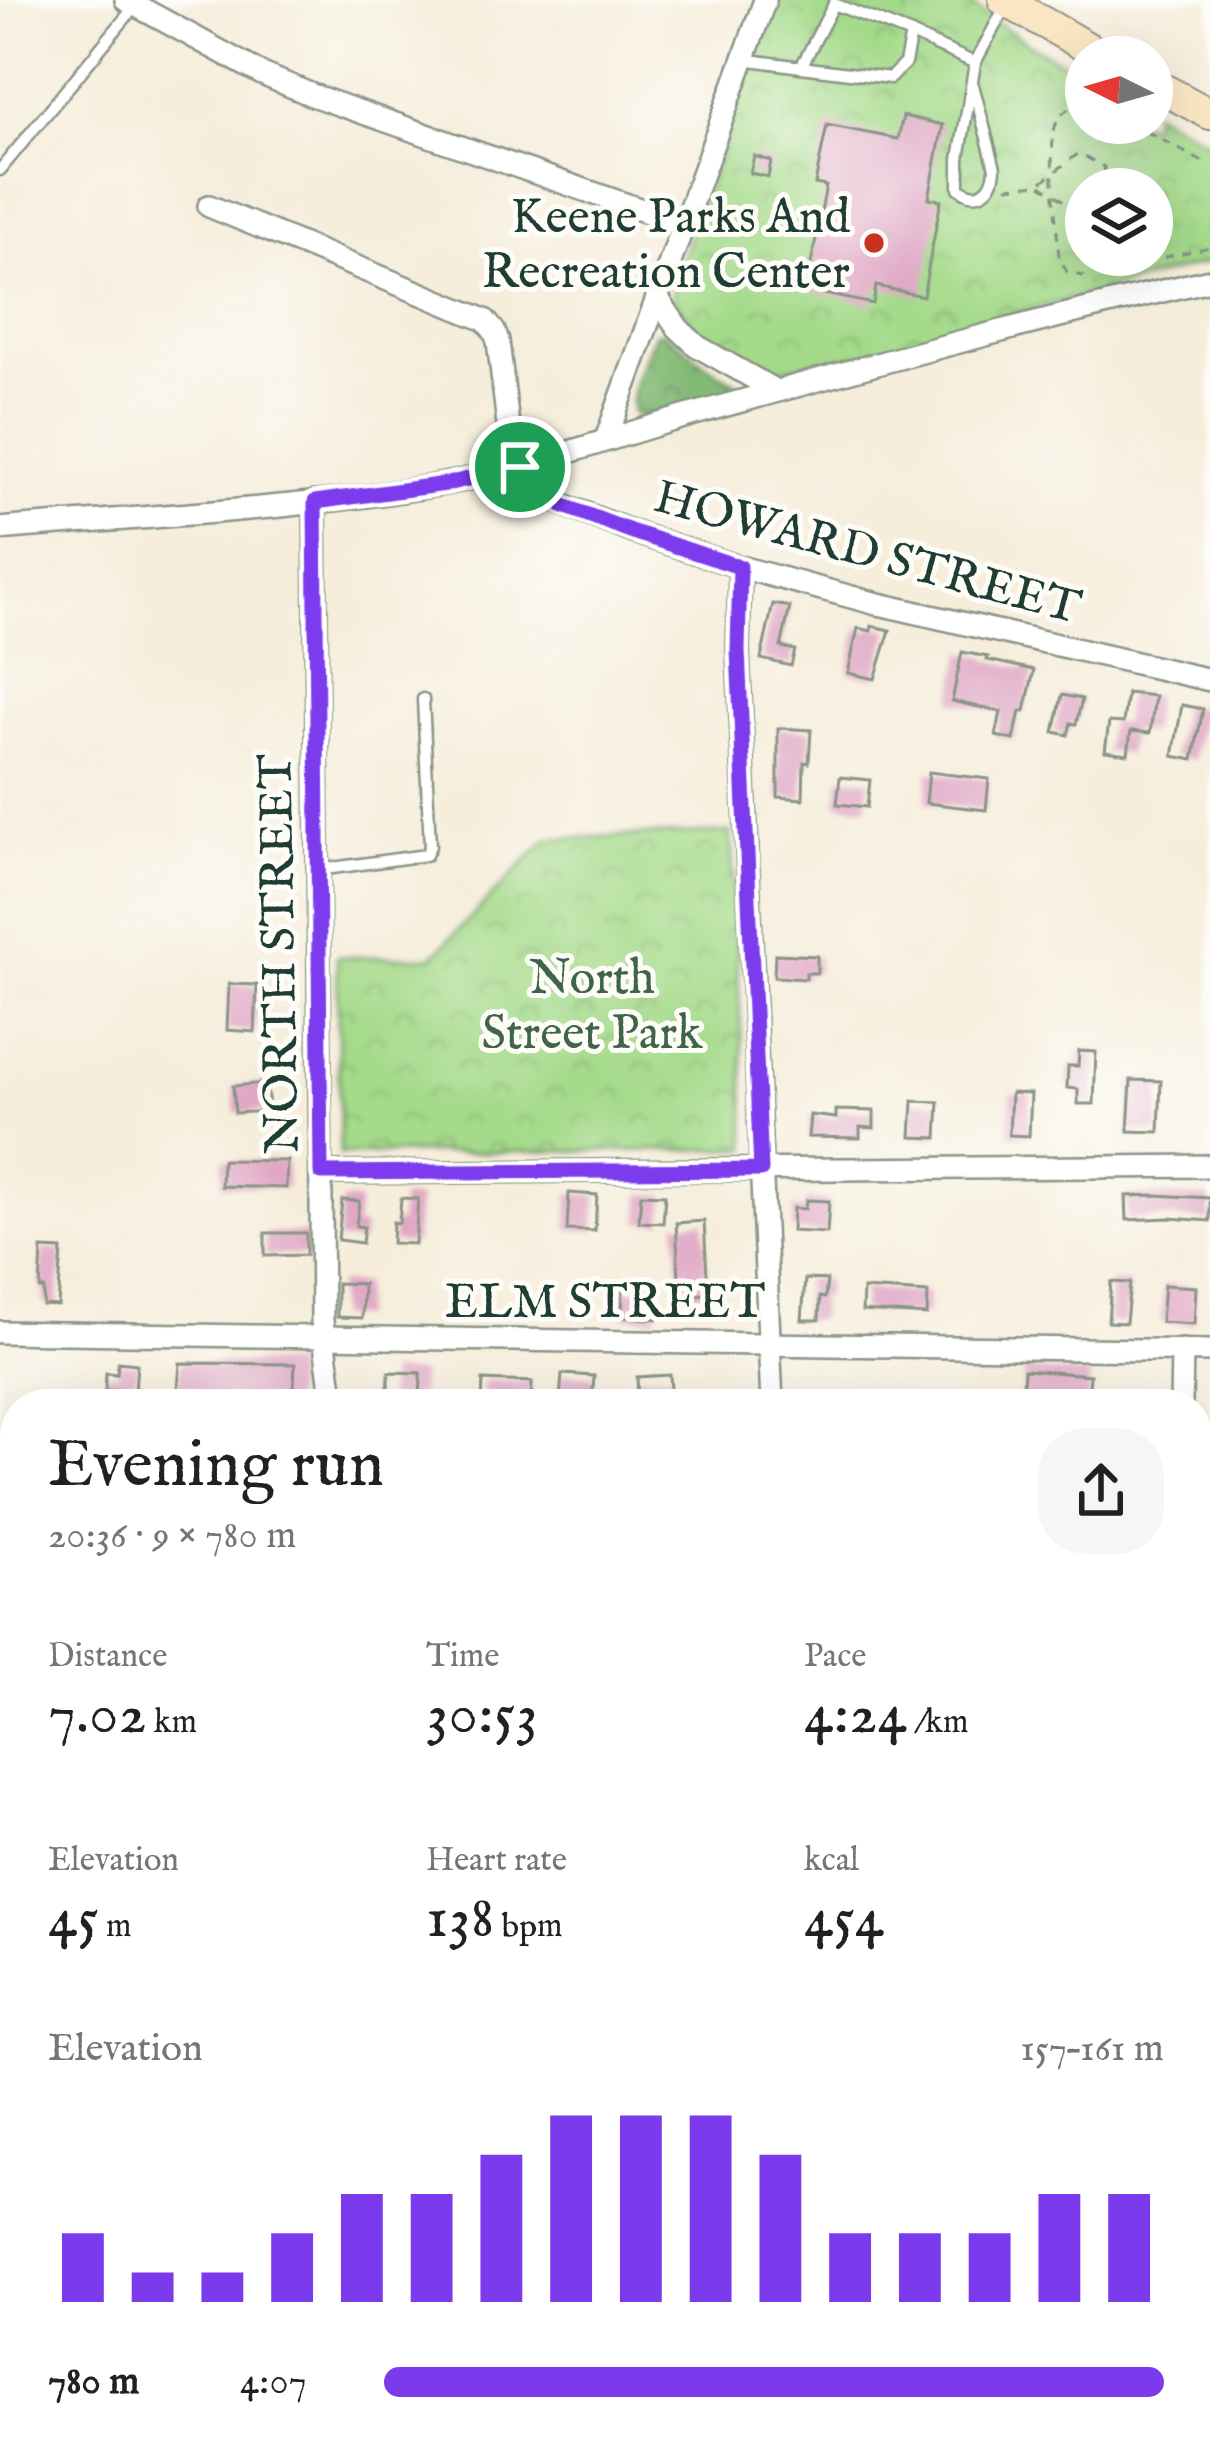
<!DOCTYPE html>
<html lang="en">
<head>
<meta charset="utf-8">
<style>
	:root { --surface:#fff; --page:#f6f6f6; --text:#202124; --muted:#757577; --accent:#7c3aed }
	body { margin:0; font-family:"IM FELL English",serif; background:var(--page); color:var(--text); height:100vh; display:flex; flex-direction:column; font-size:45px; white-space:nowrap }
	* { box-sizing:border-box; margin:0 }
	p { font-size:39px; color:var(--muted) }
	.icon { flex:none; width:66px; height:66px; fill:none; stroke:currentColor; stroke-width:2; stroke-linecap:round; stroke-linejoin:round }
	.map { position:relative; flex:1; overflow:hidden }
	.drawer { position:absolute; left:0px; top:1389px; width:1212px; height:1062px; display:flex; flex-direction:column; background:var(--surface); border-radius:48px 48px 0 0; box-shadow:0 12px 48px #0002 }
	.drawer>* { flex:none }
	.needle { width:78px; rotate:275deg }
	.buttons { position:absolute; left:1065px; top:36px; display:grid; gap:24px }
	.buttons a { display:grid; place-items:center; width:108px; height:108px; border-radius:50%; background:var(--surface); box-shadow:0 12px 48px #0002; font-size:60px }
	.pin { position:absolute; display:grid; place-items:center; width:102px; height:102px; color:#fff; margin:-51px; border:6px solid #fff; border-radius:50%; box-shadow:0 3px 12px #0007 }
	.round { display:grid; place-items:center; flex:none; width:126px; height:126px; border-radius:48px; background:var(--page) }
	.headline { display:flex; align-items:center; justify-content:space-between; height:204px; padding:0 48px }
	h1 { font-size:66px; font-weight:600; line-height:90px }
	.stats { display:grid; grid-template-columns:repeat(3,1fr); gap:18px; height:204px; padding:12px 48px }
	.stats div { display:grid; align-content:center }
	.stats b { font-size:60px; font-weight:600 }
	.stats small { font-size:33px; font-weight:400 }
	.stats p { font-size:33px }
	.chart { height:336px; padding:24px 48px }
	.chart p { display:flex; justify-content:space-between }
	.chart svg { width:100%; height:216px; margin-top:12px; stroke:var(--accent); stroke-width:6 }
	ul { padding:0 48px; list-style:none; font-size:39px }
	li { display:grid; grid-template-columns:192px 144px 1fr; align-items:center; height:90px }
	li i { height:30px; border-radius:15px; background:var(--accent) }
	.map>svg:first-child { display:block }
	.forest { fill:url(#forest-crowns); stroke:#517c55; stroke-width:3 }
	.park { fill:url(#park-crowns); stroke:#628c5f; stroke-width:3; fill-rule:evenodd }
	.building { fill:#e0a8c6 }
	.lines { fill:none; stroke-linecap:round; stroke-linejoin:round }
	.service-casing { stroke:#8a9587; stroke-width:15 }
	.minor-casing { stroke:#8a9587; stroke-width:26 }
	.secondary-casing { stroke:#8a9587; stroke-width:34 }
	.path { stroke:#8a9587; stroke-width:3; stroke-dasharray:9 9; stroke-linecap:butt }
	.service { stroke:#fff; stroke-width:10 }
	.minor { stroke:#fff; stroke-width:21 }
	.secondary { stroke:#fbe6c4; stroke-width:30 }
	.route-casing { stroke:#fff; stroke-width:24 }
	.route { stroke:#7c3aed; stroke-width:15 }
	.poi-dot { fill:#c8321e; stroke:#fdfcf7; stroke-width:4.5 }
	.labels { text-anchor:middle; stroke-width:10; stroke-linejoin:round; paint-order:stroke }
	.poi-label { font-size:48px; fill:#1f3d34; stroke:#fdfcf7; text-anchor:end }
	.street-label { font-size:48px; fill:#1f3d34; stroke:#fdfcf7 }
	.park-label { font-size:48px; fill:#40644a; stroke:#fdfcf7 }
</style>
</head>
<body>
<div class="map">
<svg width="1210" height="2451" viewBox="0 0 1210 2451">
	<defs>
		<pattern id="forest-crowns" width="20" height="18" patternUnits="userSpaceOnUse" patternTransform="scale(3)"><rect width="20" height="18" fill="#83ba76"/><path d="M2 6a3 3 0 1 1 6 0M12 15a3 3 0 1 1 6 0" fill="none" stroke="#6b9862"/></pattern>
		<pattern id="park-crowns" width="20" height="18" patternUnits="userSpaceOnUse" patternTransform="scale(3)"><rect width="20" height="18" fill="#a4da8a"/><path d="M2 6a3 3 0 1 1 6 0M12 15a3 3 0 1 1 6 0" fill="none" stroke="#8dbc78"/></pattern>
	</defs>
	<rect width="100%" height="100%" fill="#fdfcf7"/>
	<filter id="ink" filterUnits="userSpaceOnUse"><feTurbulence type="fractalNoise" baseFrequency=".00833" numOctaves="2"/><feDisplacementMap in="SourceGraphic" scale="24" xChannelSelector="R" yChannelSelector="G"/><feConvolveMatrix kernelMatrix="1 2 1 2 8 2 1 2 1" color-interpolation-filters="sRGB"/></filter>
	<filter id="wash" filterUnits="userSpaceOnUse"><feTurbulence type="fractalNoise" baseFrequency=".004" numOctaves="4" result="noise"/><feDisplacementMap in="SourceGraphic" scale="48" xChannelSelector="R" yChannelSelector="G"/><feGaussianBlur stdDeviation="2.7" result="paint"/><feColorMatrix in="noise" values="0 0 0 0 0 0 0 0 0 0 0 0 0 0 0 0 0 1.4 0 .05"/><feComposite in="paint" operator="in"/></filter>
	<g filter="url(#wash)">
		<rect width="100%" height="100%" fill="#f6edda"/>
		<path class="forest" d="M664,332c26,18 44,37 74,52l1,5 -94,28 -11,-2c-9,-25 12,-58 21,-82z"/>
		<g class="park">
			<path d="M775,0h188l69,46 54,29v48h66v-12l58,32v119l-358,95 -82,14 -26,-10 -47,-29 -23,-34 -2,-12zM1086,189h66v66h-66z"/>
			<polygon points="731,832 747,1149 340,1154 337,957 432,957 548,839"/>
		</g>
		<g id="blocks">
			<g class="building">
				<polygon points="903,116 943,125 929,198 941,200 923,296 876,286 873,304 806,290 826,186 815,184 827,125 898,139"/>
				<polygon points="754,156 771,161 768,177 750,173"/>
				<polygon points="773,604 790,607 781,647 795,650 791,666 761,659"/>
				<polygon points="872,626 890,630 875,679 848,673 858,628 871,631"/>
				<polygon points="962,652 988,657 987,660 1034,670 1025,711 1020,711 1014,740 996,736 1001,712 952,701"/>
				<polygon points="1127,693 1155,696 1150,733 1131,731 1128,754 1105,751 1109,722 1123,723"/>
				<polygon points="1062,695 1082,699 1076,724 1071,723 1068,735 1054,732"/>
				<polygon points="1182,705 1203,709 1193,760 1173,756"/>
				<polygon points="778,728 811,730 809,763 804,762 803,799 778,797"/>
				<polygon points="929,772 989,779 986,810 926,803"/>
				<polygon points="840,777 870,780 867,807 837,804"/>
				<polygon points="775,954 817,956 817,973 806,973 806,979 774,977"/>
				<polygon points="229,984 257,985 255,1032 227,1030"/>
				<polygon points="1079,1051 1096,1052 1094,1104 1078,1104 1078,1089 1067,1088 1068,1066 1078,1066"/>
				<polygon points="1131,1080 1161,1081 1159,1132 1128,1131"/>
				<polygon points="267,1083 269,1111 235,1113 233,1086"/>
				<polygon points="1011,1093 1031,1094 1029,1136 1009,1135"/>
				<polygon points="913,1101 939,1102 937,1138 911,1137"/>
				<polygon points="836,1110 874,1111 874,1128 860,1127 860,1138 808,1137 810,1115 836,1118"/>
				<polygon points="222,1160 287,1161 286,1188 221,1186"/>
				<polygon points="569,1193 597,1195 595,1231 567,1230"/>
				<polygon points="641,1194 665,1195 663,1223 639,1222"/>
				<polygon points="1155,1195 1210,1198 1210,1221 1169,1218 1127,1220 1126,1196"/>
				<polygon points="401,1198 418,1199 415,1244 392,1243 393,1222 399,1223"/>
				<polygon points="342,1200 359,1201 356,1226 364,1227 362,1243 338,1240"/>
				<polygon points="806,1200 829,1201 827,1233 792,1231 793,1208 805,1209"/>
				<polygon points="704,1221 708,1294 680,1296 676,1223"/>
				<polygon points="265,1233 306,1233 306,1255 265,1256"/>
				<polygon points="42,1249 62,1250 58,1306 43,1305 44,1289 40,1289"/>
				<polygon points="805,1279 827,1280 825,1298 820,1297 819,1320 802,1320"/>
				<polygon points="1111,1282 1130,1283 1126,1323 1108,1322"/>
				<polygon points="337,1283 363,1284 362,1318 337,1317"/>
				<polygon points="1164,1285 1196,1287 1194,1324 1161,1322"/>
				<polygon points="623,1289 659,1291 657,1319 622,1317"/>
				<polygon points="863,1289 928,1293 927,1315 862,1311"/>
				<polygon points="118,1362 137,1364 134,1404 110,1404 111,1391 105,1391 106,1373 117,1374"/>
				<polygon points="180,1363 295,1364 293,1404 177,1404"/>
				<polygon points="1024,1370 1090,1375 1088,1404 1022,1404"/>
				<polygon points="389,1372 421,1373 420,1404 387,1404"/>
				<polygon points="562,1374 594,1376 592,1403 560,1401"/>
				<polygon points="670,1375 672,1404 652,1404 652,1399 638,1399 637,1377"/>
				<polygon points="483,1380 532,1382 531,1404 482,1404"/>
				<polygon points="15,1859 15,1881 0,1884 0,1862"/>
				<polygon points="15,2399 15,2423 0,2427 0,2403"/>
				<polygon points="628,2436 663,2436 668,2451 632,2451"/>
				<polygon points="931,2436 952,2436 956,2451 935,2451"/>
			</g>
		</g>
	</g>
	<g filter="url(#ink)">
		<use href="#blocks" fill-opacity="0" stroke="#8a9587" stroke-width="3"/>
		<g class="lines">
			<g class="service-casing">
				<g id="service">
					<polygon points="834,4 911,34 905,63 890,78 801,67"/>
					<polyline points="911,34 975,63"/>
					<polyline points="743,59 801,67"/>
					<path d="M973,85l22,83c-1,22 -17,35 -36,20v-29l16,-96 31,-58"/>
					<polyline points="0,170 136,5"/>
					<polyline points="318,870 426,855 430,846 423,699"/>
				</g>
			</g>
			<g class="minor-casing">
				<g id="minor">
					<polyline points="126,0 262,74 312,95 682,224"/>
					<polyline points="209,206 485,320 494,331 498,341 510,442 520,467 544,491 564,505 633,532 740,567 870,602 1210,680"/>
					<polyline points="657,297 678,328 697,346 776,391"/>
					<polyline points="606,439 765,0"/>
					<polyline points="315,502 322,1321 333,1404"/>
					<path d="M0,529c148,-13 298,-19 444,-45 87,-16 170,-48 254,-71 170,-47 340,-94 512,-133"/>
					<polyline points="740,567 738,650 772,1404"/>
					<polyline points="321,1173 1210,1166"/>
					<polyline points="0,1332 1210,1351"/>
					<polyline points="1181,1404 1182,1350"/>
					<polyline points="0,1657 15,1656"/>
					<polyline points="1197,1722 1210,1721"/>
					<polyline points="0,1922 15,1919"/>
					<polyline points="0,2130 15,2127"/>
					<polyline points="0,2357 15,2352"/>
					<polyline points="1056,2436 1061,2451"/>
					<polyline points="1160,2451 1210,2431"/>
				</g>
			</g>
			<g class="secondary-casing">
				<g id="secondary">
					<polyline points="1004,0 1104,57"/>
					<polyline points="1152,83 1210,114"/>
					<polyline points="1197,2153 1210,2147"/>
					<polyline points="474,2451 511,2436"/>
				</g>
			</g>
			<g class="path">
				<path d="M1086,104c-13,1 -25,7 -30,20 -9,24 1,103 3,133l8,15 15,4 128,-29"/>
				<polyline points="1131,123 1210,166"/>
				<polyline points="1041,185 1082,213 1086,210"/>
				<polyline points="1007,187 1039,184 1079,153 1104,167 1106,189"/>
			</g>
			<use href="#service" class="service"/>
			<use href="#minor" class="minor"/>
			<use href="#secondary" class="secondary"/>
		</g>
	</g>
	<g class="lines" filter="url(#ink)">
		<g class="route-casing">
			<polygon id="route" points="520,467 544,491 564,506 633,532 740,567 738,650 761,1170 321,1173 315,502 446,484"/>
		</g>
		<use href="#route" class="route"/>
	</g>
	<circle class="poi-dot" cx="874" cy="243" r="12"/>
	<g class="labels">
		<g class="poi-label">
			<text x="850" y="232">Keene Parks And<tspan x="850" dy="55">Recreation Center</tspan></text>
		</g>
		<g class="street-label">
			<text transform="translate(868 550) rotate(15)" y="17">HOWARD STREET</text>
			<text transform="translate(277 954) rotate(-91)" y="17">NORTH STREET</text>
			<text x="605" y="1317">ELM STREET</text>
		</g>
		<g class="park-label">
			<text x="592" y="993">North<tspan x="592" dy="55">Street Park</tspan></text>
		</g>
	</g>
</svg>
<div class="buttons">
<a><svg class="needle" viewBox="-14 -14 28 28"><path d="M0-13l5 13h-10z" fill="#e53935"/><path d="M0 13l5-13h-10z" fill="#757577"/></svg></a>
<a><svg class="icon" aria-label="layers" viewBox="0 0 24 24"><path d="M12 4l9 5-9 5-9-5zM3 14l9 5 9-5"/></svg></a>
</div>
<div class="pin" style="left:520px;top:467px;background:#1e9e55"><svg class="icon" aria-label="arrive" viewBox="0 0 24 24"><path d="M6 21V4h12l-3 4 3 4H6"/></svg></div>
<section class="drawer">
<div class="headline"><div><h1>Evening run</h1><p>20:36 · 9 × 780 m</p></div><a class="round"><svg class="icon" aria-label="share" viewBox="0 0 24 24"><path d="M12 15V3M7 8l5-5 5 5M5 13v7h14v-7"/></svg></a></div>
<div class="stats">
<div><p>Distance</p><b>7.02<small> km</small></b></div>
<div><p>Time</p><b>30:53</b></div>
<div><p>Pace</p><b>4:24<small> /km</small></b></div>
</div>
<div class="stats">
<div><p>Elevation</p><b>45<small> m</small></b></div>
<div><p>Heart rate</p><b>138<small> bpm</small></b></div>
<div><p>kcal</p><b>454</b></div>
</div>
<div class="chart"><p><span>Elevation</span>157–161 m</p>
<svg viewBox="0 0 160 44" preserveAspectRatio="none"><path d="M5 44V30M15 44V38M25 44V38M35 44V30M45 44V22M55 44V22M65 44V14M75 44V6M85 44V6M95 44V6M105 44V14M115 44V30M125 44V30M135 44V30M145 44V22M155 44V22"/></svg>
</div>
<ul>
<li><b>780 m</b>4:07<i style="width:100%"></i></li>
</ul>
</section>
</div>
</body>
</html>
